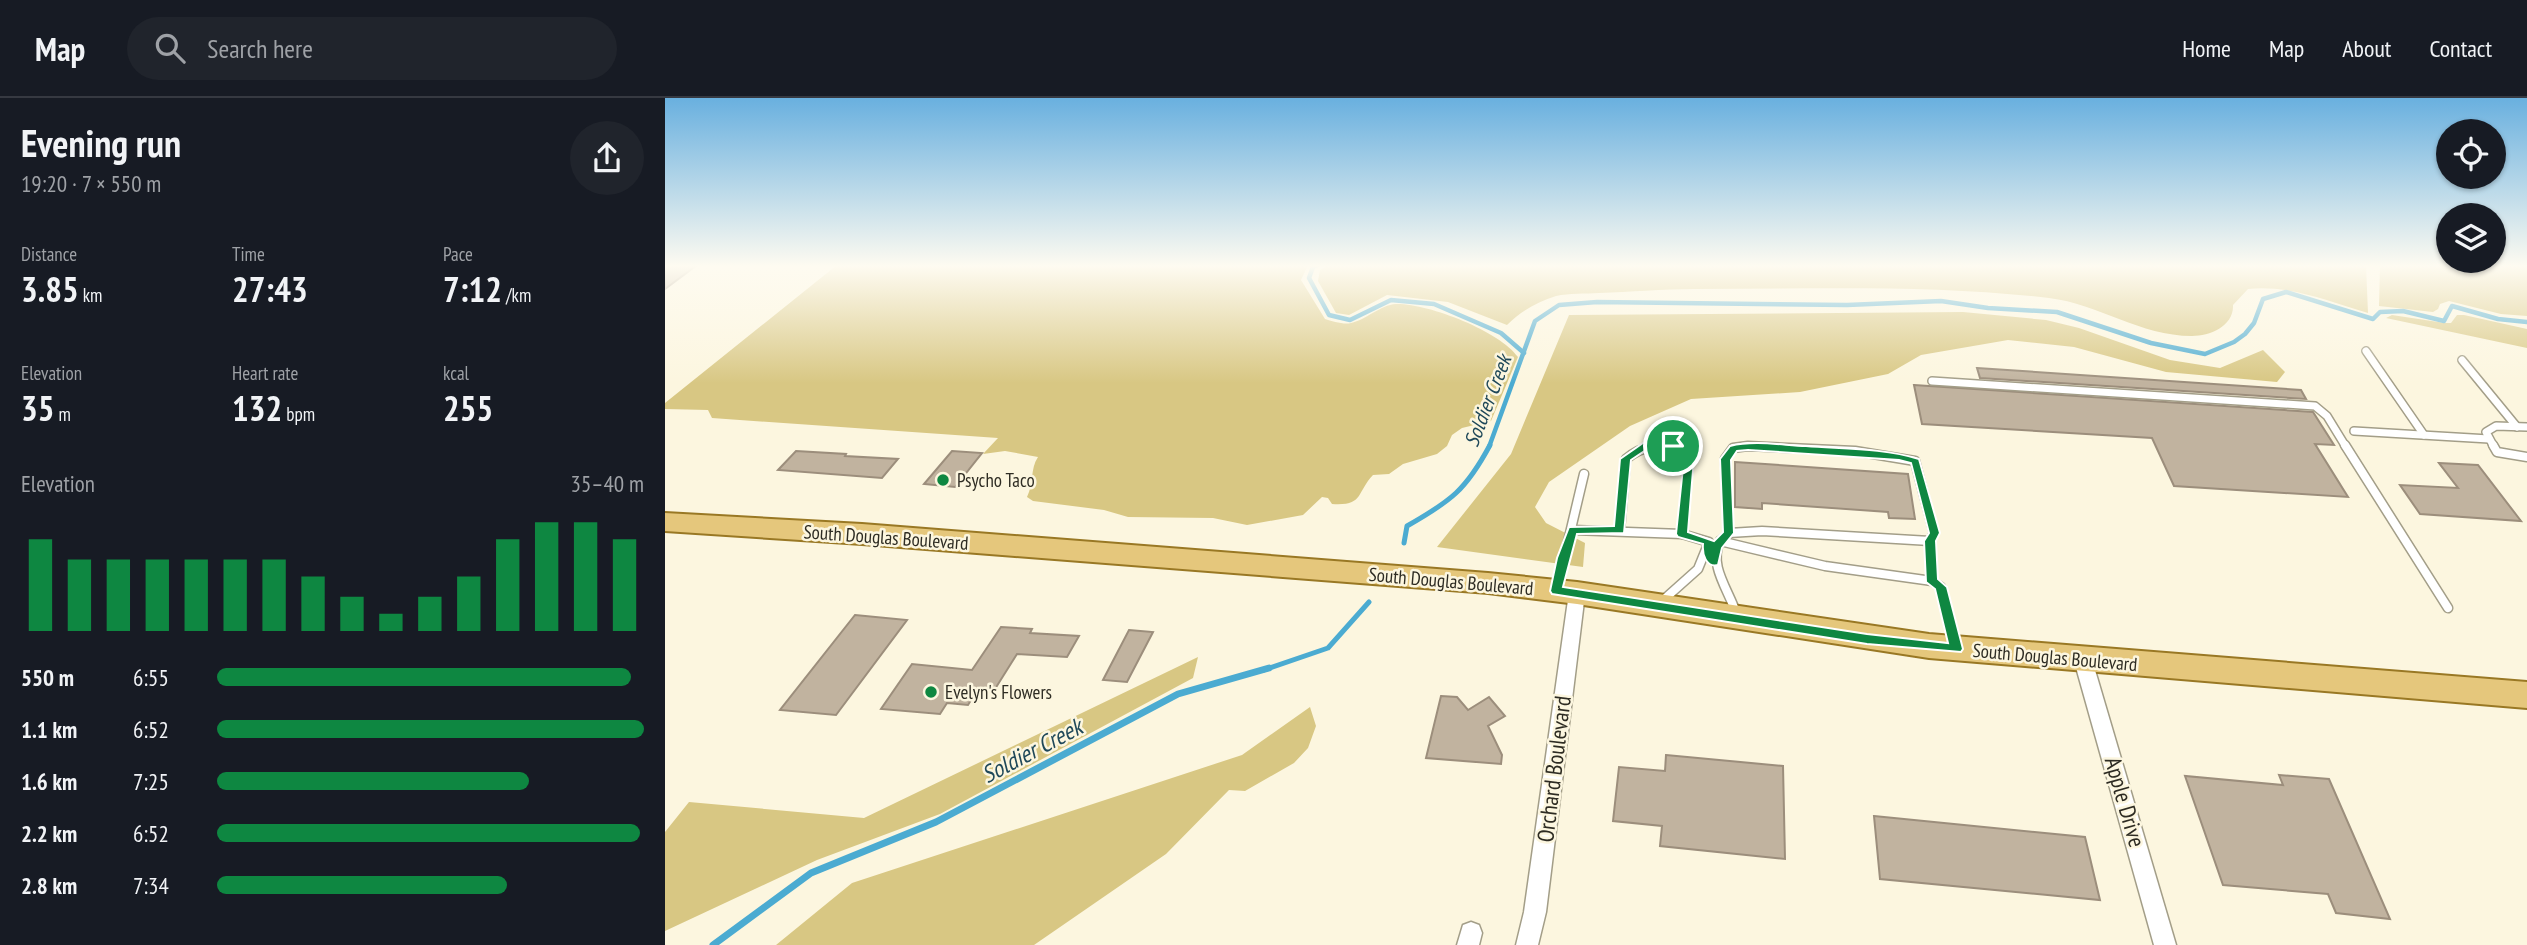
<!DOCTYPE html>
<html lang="en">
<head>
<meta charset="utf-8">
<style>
	:root { --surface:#171b24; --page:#20242c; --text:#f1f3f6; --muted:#9ea1a6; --line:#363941; --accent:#0e8741 }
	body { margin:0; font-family:"PT Sans Narrow",sans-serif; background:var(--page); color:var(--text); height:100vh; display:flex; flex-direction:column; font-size:26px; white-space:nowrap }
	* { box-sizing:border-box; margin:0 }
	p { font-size:23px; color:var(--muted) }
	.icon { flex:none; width:38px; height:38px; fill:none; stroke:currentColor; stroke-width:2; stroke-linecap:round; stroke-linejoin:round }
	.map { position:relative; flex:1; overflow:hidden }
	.details { display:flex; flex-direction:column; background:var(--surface); width:665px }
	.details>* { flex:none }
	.tools { position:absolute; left:1771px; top:21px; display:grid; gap:14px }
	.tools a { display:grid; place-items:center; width:70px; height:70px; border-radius:50%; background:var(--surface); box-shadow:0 2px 5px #0004; font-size:35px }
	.pin { position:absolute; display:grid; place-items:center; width:60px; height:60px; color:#fff; margin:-30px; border:4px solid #fff; border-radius:50%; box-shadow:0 2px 7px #0007 }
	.round { display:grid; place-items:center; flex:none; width:74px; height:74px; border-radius:37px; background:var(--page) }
	.overview { display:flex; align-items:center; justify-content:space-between; height:119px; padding:0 21px }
	h1 { font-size:38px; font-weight:700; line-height:52px }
	.metrics { display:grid; grid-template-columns:repeat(3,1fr); gap:10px; height:119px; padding:7px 21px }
	.metrics div { display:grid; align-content:center }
	.metrics b { font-size:35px; font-weight:700 }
	.metrics small { font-size:19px; font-weight:400 }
	.metrics p { font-size:19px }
	.chart { height:196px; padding:14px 21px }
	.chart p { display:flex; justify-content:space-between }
	.chart svg { width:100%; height:126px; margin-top:7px; stroke:var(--accent); stroke-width:6 }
	ul { padding:0 21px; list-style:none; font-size:23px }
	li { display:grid; grid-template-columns:112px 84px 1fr; align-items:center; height:52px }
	li i { height:18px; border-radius:9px; background:var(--accent) }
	header { display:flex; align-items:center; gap:42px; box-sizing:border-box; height:98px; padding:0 35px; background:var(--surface); border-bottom:2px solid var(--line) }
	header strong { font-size:33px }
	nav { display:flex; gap:38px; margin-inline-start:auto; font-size:24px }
	.search { width:490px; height:63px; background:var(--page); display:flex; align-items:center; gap:18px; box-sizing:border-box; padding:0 24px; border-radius:38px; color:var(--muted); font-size:26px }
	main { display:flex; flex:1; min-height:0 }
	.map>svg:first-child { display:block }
	.green { fill:#d8c783 }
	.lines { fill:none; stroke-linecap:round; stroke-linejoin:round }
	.stream-far2 { stroke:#4babd1; stroke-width:4.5 }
	.stream-far1 { stroke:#4babd1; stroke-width:5 }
	.stream { stroke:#4babd1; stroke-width:7 }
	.building { fill:#c1b39f; stroke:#9c8e7c; stroke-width:2 }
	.service-far1-casing { stroke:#a39e88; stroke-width:10 }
	.service-casing { stroke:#a39e88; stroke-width:11 }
	.minor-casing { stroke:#a39e88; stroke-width:3 }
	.primary-casing { stroke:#997824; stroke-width:4 }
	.service-far1 { stroke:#fff; stroke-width:7 }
	.service { stroke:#fff; stroke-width:8 }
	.minor { fill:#fff; fill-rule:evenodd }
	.primary { fill:#e5c77c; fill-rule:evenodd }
	.route { fill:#0e8741; stroke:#fff; stroke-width:2; fill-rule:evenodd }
	.poi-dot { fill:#0e8741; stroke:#fcf6df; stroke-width:2.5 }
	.labels { text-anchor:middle; stroke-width:5; stroke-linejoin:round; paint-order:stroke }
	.poi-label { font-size:19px; fill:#2e2c23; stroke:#fcf6df; text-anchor:start }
	.street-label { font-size:19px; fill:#2e2c23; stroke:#fcf6df }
	.water-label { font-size:21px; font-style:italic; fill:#1f4859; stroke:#fcf6df }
	.near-street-label { font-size:23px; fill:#2e2c23; stroke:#fcf6df }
	.near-water-label { font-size:24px; font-style:italic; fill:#1f4859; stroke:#fcf6df }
</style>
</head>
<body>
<header>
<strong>Map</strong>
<div class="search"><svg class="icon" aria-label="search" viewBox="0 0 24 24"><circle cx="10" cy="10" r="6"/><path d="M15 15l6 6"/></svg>Search here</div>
<nav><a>Home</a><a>Map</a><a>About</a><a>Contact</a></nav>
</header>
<main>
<section class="details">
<div class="overview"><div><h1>Evening run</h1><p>19:20 · 7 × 550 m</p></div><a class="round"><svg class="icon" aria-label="share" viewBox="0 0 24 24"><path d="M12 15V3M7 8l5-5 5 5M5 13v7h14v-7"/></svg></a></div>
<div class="metrics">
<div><p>Distance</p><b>3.85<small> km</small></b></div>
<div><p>Time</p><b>27:43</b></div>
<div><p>Pace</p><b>7:12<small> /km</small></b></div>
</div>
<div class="metrics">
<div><p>Elevation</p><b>35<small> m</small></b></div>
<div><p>Heart rate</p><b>132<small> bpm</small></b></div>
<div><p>kcal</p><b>255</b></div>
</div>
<div class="chart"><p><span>Elevation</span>35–40 m</p>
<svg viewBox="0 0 160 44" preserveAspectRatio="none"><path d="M5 44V12M15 44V19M25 44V19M35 44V19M45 44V19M55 44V19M65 44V19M75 44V25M85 44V32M95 44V38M105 44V32M115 44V25M125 44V12M135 44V6M145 44V6M155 44V12"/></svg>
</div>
<ul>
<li><b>550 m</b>6:55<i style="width:97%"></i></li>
<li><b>1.1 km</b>6:52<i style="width:100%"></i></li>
<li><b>1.6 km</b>7:25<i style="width:73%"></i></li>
<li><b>2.2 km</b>6:52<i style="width:99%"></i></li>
<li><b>2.8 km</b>7:34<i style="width:68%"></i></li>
</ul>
</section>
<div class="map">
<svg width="1862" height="847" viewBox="0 0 1862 847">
	<rect width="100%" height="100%" fill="#fcf6df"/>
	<g class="green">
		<path d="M172,167h471l-7,15 24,39c7,2 19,6 26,4 15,-3 29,-18 45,-19 31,-1 104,27 122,53l-27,64 -29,7 -10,7 -5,11 -10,8 -34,10 -14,10 -16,1c-17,18 -9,31 -41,29l-4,-6 -6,-1 -19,18 -56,10 -34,-7 -85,-1 -24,-7 -71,-9 -6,-4c7,-14 3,-28 11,-40l-33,-6 -22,3 15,-16 -286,-20 -4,-8 -43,-1v-6z"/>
		<path d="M664,167h1037l2,48c-41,-12 -77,-28 -120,-24l-15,16c1,21 -23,31 -41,31 -52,0 -93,-32 -143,-38 -117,-14 -237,-9 -355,-9 -32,0 -64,3 -95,4 -14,1 -30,0 -43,3 -19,6 -35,15 -49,29l-59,-23 -61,-7 -38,20 -13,-2 -18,-32 2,-11z"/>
		<polygon points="1715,167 1862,167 1862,218 1836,216 1784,203 1775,206 1773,211 1768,214 1714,208"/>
		<polygon points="1298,214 1381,222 1414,230 1505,262 1555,270 1598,252 1620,274 1612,284 1501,274 1409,249 1343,242 1256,257 1223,276 1135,294 1026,301 965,328 884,384 870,409 881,425 920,445 918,469 772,449 846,356 904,217"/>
		<polygon points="1727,217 1780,225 1786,225 1792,217 1799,217 1862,231 1862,250 1721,220"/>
		<polygon points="533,559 528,580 275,716 152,762 0,833 0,734 24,704 199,720"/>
		<polygon points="645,609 651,628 643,650 629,665 580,693 564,692 501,756 369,847 111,847 187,785 577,657"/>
	</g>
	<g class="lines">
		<g class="stream-far2">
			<polyline points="653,167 648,169 644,180 664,217 685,222 726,202 769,206 836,235 859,255"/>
			<polyline points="824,349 870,223 894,207 932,204 1182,207 1276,203 1323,210 1392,214 1486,245 1540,256 1569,244 1580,236 1589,225 1598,201 1621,194 1708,221 1715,214 1738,213 1779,223 1787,208 1833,221 1862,224"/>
		</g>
		<g class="stream-far1">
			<path d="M739,445l3,-17c44,-25 59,-36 83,-81"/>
			<polyline points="599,572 663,550 704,504"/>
		</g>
		<polyline class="stream" points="48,847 146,775 271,724 513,596 604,570"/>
	</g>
	<g class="building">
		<polygon points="0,167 32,167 0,191"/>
		<polygon points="1312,270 1636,292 1641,301 1315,280"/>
		<polygon points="1249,287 1648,314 1669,347 1650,346 1683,399 1509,388 1487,340 1257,326"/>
		<polygon points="131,353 181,356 180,358 233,361 217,380 113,372"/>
		<polygon points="287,353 317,355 290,389 259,386"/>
		<polygon points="1070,364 1243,376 1250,421 1224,420 1223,414 1097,405 1097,411 1070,409"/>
		<polygon points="1774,365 1813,367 1856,423 1755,416 1735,387 1793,390"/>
		<polygon points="190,517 242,522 171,617 115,612"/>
		<polygon points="336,529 367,531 365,535 414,538 402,559 352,556 330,591 314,589 303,607 282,605 275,616 216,611 247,566 307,572"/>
		<polygon points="464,532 488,534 462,584 438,582"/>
		<polygon points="776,598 792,599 803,612 824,599 840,618 823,628 837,657 836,666 761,660"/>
		<polygon points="1001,657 1118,668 1120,761 995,748 997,728 948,723 954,669 1000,673"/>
		<polygon points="1614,677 1664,681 1725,821 1671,815 1663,796 1558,787 1520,678 1618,687"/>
		<polygon points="1209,718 1420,739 1435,802 1215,781"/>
	</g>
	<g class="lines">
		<g class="service-far1-casing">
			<g id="service-far1">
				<polyline points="1701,253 1759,337"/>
				<polyline points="1797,262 1852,329"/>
				<polyline points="1267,283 1650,308 1662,318 1681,349"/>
				<polyline points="1689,333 1824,341"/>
				<polyline points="983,349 1009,349"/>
				<polyline points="1078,349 1104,349"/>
				<polyline points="1829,349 1821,334 1831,328 1862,329"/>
			</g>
		</g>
		<g class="service-casing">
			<g id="service">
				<polyline points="1680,347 1783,510"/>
				<polyline points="1828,347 1832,354 1862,359"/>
				<polygon points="1083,348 1190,353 1250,363 1269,435 1265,443 1097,433 1064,435 1060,361 1068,350"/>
				<polyline points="908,432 1017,436 1044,444 1033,471 996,504"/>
				<path d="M955,432l6,-71c18,-15 36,-15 58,-10l5,9 -7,76"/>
				<polyline points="1064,435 1055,443 1160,468 1267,483 1276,489 1291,548"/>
				<path d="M1055,443c-12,26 10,50 17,75"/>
				<polyline points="1265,443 1267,483"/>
				<polyline points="892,490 919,376"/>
			</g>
		</g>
		<g class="minor-casing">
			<g id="minor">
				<polygon points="912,489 918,490 920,495 881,814 873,847 851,847 859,814 904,495 906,490"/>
				<polygon points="1418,555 1424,557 1427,562 1511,847 1489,847 1409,562 1412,557"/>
				<polygon points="806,824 814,827 817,835 814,847 792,847 798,827"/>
			</g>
		</g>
		<g class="primary-casing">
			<polygon id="primary" points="0,415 197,426 823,475 912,484 1264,536 1862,584 1862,610 1264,560 912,506 823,495 197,446 0,433"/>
		</g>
		<use href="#service-far1" class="service-far1"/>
		<use href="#service" class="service"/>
		<use href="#minor" class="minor"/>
		<use href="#primary" class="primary"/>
	</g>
	<linearGradient id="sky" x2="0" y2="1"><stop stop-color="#69b0df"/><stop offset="0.59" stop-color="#fefbf1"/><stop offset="1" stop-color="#fefbf1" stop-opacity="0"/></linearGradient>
	<rect width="1862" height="285" fill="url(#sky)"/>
	<path class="route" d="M978,345h30l15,3 6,12 -6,74 26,9 9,-9 -3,-73 10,-13c24,-6 51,-1 76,0 37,3 77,2 113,13l21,74 -4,8 2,38 9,8 16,62 -2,3 -94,-8 -315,-50 -2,-3 7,-33 12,-31 45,-1 6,-67zM981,352l34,1 4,7 -8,76 2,3 25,7c-1,10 3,24 15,21l4,-17 12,-15 -3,-73 6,-9 11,-1 151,10 12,3 18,70 -5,8 2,41 9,7 13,54 -81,-9 -304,-47 14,-53 47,-1 7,-73z"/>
	<g class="poi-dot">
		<circle cx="278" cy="382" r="7"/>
		<circle cx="266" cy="594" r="7"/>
	</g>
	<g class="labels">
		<g class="poi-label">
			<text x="292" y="389">Psycho Taco</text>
			<text x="280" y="601">Evelyn's Flowers</text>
		</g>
		<g class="street-label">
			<text transform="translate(221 439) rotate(4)" y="7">South Douglas Boulevard</text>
			<text transform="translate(786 483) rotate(5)" y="7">South Douglas Boulevard</text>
			<text transform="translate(1390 559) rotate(5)" y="7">South Douglas Boulevard</text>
		</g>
		<g class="water-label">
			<text transform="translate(823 303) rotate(-69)" y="7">Soldier Creek</text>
		</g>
		<g class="near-street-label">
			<text transform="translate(889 671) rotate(-83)" y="8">Orchard Boulevard</text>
			<text transform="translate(1460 704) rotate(74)" y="8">Apple Drive</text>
		</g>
		<g class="near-water-label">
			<text transform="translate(367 653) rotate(-28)" y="8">Soldier Creek</text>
		</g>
	</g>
</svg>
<div class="tools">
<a><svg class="icon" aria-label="locate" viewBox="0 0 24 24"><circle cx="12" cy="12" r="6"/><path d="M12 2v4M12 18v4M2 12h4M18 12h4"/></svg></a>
<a><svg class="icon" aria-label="layers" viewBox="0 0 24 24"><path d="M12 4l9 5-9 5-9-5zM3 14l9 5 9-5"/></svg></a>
</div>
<div class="pin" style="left:1008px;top:348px;background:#1e9e55"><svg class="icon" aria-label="arrive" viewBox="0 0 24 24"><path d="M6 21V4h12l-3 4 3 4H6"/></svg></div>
</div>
</main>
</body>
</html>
